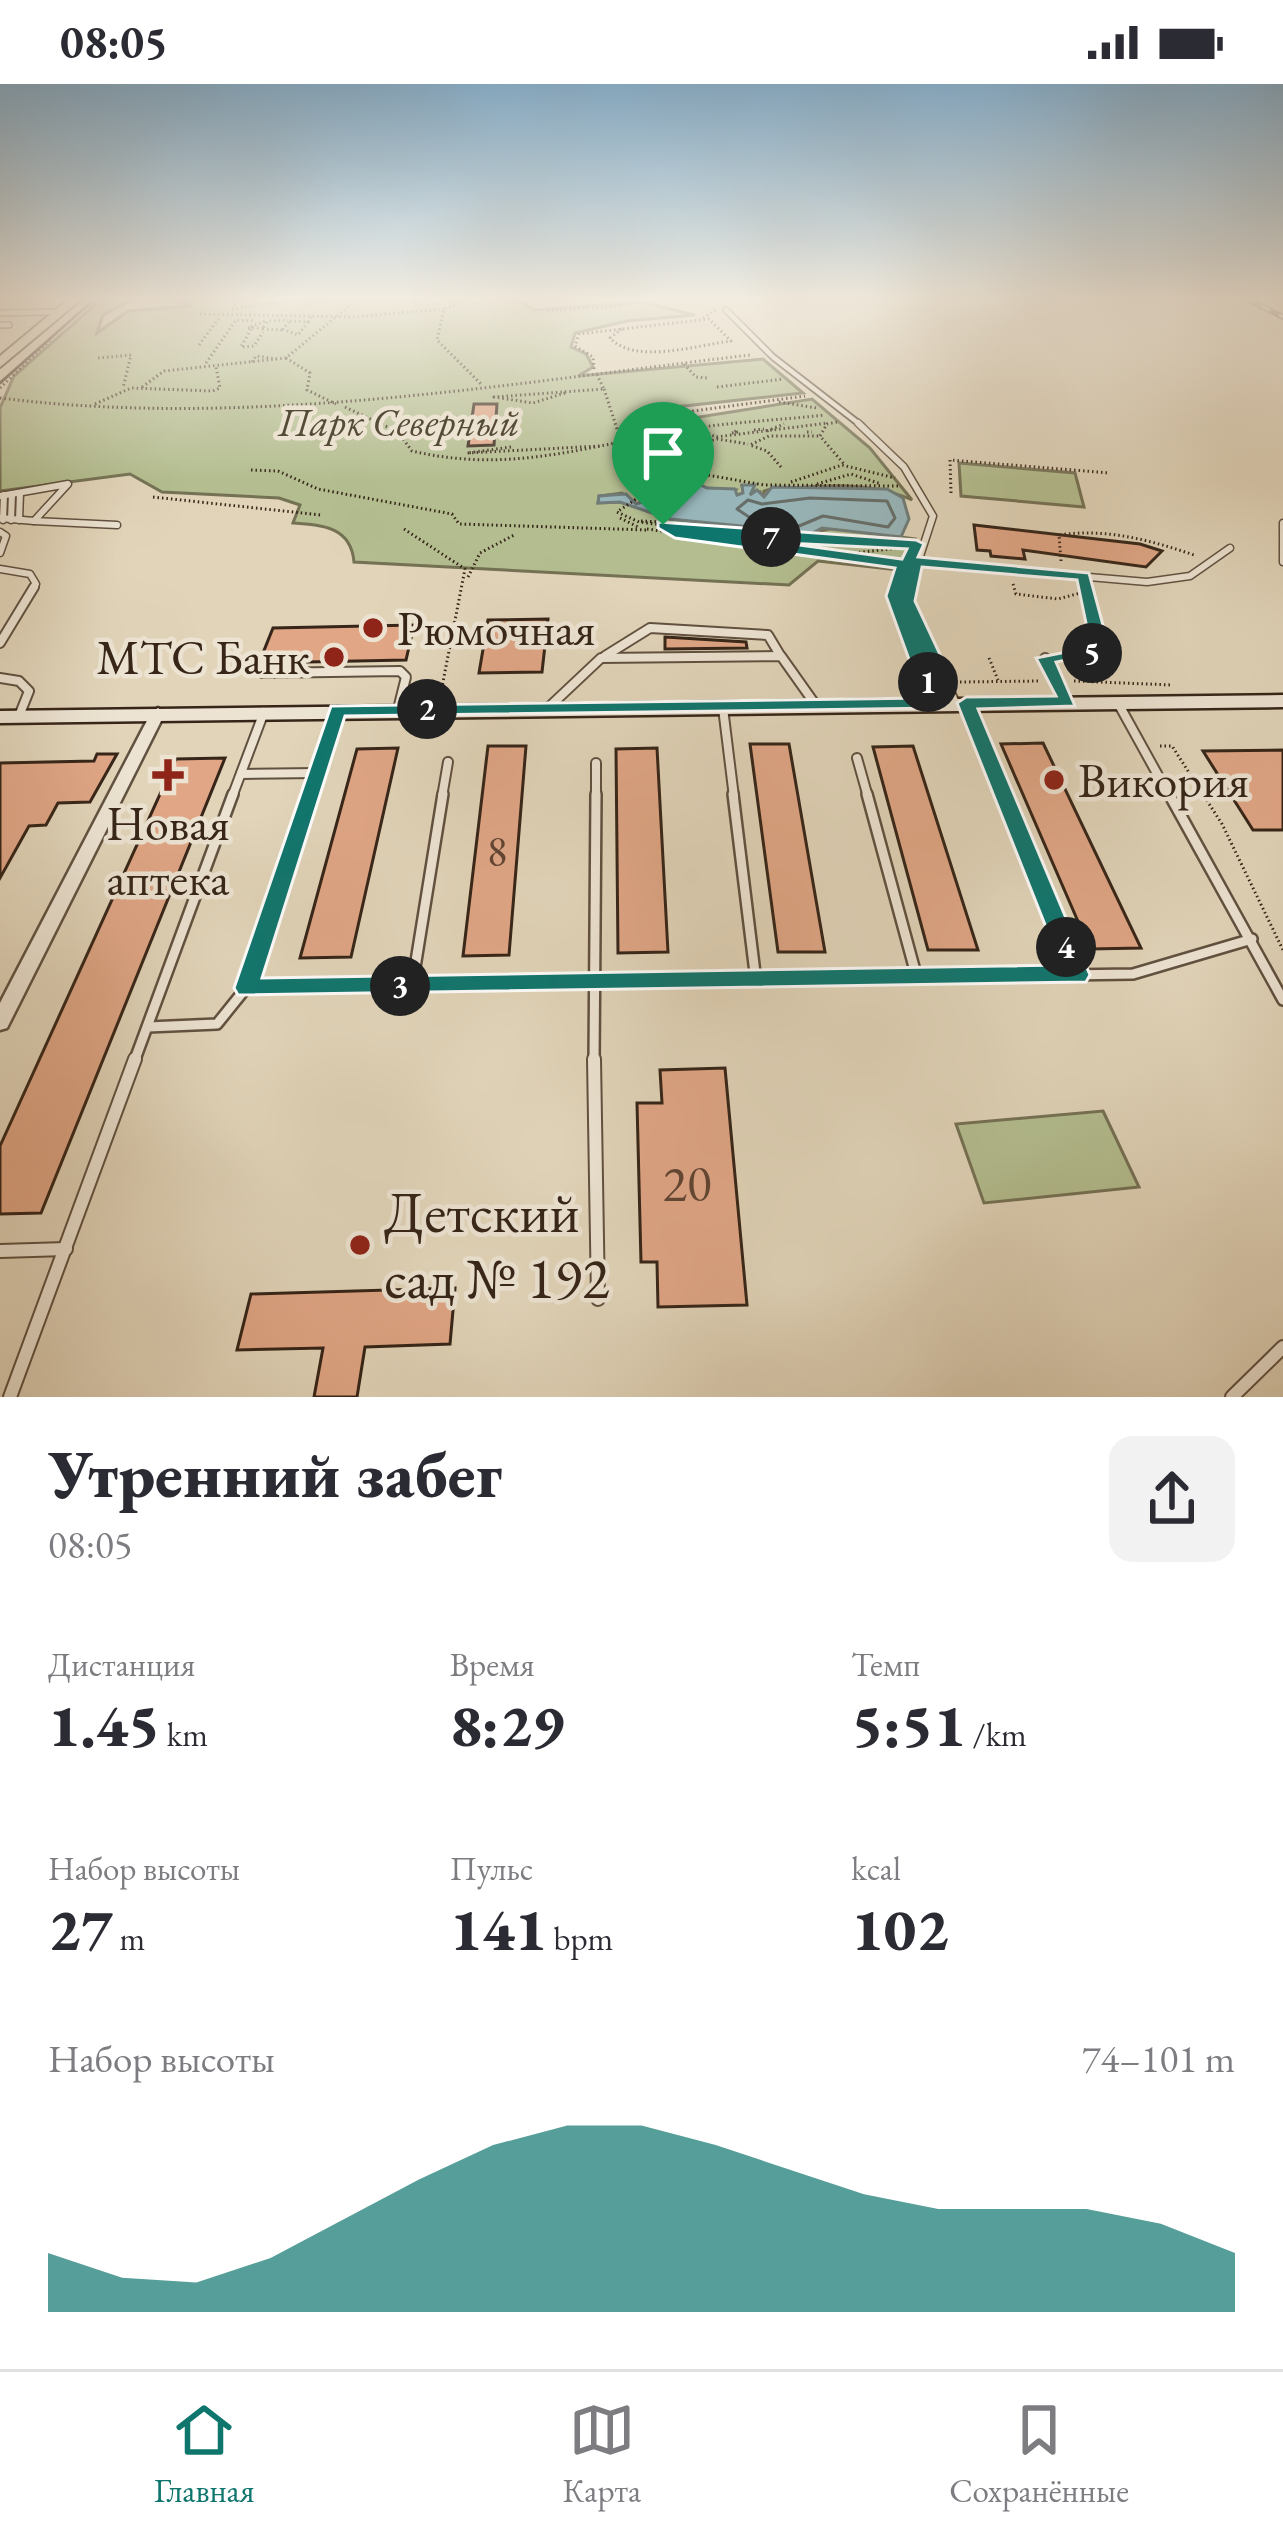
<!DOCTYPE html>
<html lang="ru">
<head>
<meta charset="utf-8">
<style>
	:root { --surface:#fff; --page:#f2f2f3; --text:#2b2b33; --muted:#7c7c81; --line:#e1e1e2; --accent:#0f766e }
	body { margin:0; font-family:"EB Garamond",serif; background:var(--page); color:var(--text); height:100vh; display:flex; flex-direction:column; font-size:45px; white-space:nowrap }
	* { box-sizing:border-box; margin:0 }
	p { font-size:39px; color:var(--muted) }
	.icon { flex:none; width:66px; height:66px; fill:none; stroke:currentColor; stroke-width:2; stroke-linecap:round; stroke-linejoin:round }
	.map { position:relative; height:1313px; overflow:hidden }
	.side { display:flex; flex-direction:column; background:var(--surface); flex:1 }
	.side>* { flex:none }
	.pin { position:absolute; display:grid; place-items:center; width:102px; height:102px; color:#fff; margin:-123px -51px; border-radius:50% 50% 50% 0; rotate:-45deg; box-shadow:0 0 12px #0007 }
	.pin .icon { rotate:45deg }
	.km { position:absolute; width:60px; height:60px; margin:-30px; border-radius:50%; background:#222; color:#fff; font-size:33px; line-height:60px; text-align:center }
	.round { display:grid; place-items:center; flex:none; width:126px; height:126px; border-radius:24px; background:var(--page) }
	.summary { display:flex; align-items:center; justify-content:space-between; height:204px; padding:0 48px }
	h1 { font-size:66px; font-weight:800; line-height:90px }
	.stats { display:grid; grid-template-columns:repeat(3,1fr); gap:18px; height:204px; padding:12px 48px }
	.stats div { display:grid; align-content:center }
	.stats b { font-size:60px; font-weight:800 }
	.stats small { font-size:33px; font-weight:400 }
	.stats p { font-size:33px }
	.chart { height:336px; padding:24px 48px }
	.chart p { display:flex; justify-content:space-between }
	.chart svg { width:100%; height:216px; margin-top:12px; fill:var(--accent); opacity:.7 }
	.status { display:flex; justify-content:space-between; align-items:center; height:84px; padding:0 60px; background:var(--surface); direction:ltr }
	.status svg { height:33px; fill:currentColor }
	.tabs { display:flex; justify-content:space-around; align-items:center; height:168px; border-top:3px solid var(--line); background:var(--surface); font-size:33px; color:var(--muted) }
	.tabs a { display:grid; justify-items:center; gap:6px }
	.tabs .active { color:var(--accent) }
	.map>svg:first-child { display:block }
	.green { fill:#b3bd8f; stroke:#747154; stroke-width:3 }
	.water { fill:#98b6ba; stroke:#717c79; stroke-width:3 }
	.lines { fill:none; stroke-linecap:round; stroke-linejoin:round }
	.shore { stroke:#676e69; stroke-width:3 }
	.building { fill:#e0a686; stroke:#362518; stroke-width:3 }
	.service-far4-casing { stroke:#615140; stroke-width:8 }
	.service-far3-casing { stroke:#615140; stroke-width:9 }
	.service-far2-casing { stroke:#615140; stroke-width:12 }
	.service-far1-casing { stroke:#615140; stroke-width:14 }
	.service-casing { stroke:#615140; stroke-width:16 }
	.minor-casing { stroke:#615140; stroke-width:5 }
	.secondary-casing { stroke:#362518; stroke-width:5 }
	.primary-casing { stroke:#362518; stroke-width:4 }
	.path { stroke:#362518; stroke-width:3; stroke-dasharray:1.5 3; stroke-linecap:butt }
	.service-far4 { stroke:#ece3d2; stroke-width:4.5 }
	.service-far3 { stroke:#ece3d2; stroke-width:6 }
	.service-far2 { stroke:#ece3d2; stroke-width:8 }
	.service-far1 { stroke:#ece3d2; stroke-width:9 }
	.service { stroke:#ece3d2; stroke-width:12 }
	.minor { fill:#ece3d2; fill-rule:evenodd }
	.secondary { fill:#ece3d2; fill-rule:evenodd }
	.primary { fill:#e1d4b9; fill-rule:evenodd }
	.tram { stroke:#362518; stroke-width:3 }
	.rail-casing { stroke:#362518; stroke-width:6 }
	.rail { stroke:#ece3d2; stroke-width:3; stroke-dasharray:10; stroke-linecap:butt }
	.route { fill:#0f766e; stroke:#fff; stroke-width:3; fill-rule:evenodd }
	.poi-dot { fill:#8f2418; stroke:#ece3d2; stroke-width:4.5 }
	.labels { text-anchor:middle; stroke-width:9; stroke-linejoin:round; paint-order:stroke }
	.far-park-label { font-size:39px; font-style:italic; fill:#554b36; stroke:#ece3d2 }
	.number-label { font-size:42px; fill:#604534 }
	.poi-label { font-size:48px; fill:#362518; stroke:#ece3d2; text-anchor:start }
	.near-number-label { font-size:51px; fill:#604534 }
	.near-poi-label { font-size:57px; fill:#362518; stroke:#ece3d2; text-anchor:start }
</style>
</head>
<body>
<div class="status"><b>08:05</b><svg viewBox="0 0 49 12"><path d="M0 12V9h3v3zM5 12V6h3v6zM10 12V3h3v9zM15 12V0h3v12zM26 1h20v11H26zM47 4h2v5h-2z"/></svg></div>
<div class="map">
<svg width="1283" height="1313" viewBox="0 0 1283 1313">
	<rect width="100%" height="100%" fill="#e1d4b9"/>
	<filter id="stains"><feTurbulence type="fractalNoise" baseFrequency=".00167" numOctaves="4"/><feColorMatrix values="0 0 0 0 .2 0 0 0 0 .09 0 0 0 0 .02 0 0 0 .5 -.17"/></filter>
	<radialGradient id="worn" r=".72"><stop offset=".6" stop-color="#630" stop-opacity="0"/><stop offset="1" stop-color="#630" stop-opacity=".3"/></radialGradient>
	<g class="green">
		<path d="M104,213h34l-35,18 -6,18 31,-22 63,-5 -21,-9 63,4 10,-4h271l20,13 107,-8 54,13 -68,6 -52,12 -4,14 15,7 7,13 -15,9 185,-17 40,34 -128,14 12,12 125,-20 58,49 42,52c-41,-19 -87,-15 -131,-11l11,8 -4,1 -14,-10 -10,3v7l-4,-6 -9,7 -3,-12 -6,-1 2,7 -6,3 -7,-3 4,-3 -28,-2 -44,-20 2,7 23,13 -52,16 -14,-11 -23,3 -1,7 22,-1 50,17 92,9 33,9 38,-9 82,11 -17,31 -80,-9 -29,24 -435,-23c-3,-35 -31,-37 -61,-39l7,-18 -21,-7 -117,-6 -32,-18 -130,17v-83l14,-32z"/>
		<polygon points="959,379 1075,389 1084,423 961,412"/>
		<polygon points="1103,1027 1139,1103 984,1119 956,1040"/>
	</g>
	<polygon class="water" points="662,383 707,404 735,405 737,411 743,409 742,401 755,401 750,411 757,406 764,413 772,403 887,405 903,414 909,435 901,453 822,444 803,454 762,444 670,435 620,418 598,419 599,412 626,410 636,420 664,411 661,407 671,406 670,412 685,402 676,402 675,395 647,389 660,389"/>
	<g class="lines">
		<polygon class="shore" points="810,414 887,417 895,434 888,443 823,432 799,442 749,433 737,425 748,416 762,420"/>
	</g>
	<g class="building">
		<polygon points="474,320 497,320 494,361 468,362"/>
		<polygon points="974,441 1140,460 1162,467 1146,483 1023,466 1025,475 991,472 990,467 977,466"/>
		<polygon points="548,535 542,588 479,589 488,536"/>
		<polygon points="414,541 406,576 259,579 273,544"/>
		<polygon points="665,553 746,558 747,564 665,565"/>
		<polygon points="1043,659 1141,864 1090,865 1001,660"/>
		<polygon points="750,660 789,660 825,868 778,868"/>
		<polygon points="488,662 526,662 509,871 463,872"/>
		<polygon points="913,662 978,866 928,866 873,663"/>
		<polygon points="398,664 351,873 300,874 357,665"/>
		<polygon points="657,664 668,868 618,869 616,665"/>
		<polygon points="1283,666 1283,746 1253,746 1203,667"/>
		<polygon points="97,670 117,670 90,718 58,719 46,741 29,742 0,794 0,679 94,677"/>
		<polygon points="225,674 41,1129 0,1130 0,1062 176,675"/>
		<polygon points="725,984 747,1221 658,1223 657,1178 641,1178 637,1019 662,1019 660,986"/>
		<polygon points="455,1204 450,1260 365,1263 357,1313 314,1313 323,1264 237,1266 251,1210"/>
	</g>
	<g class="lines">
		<g class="service-far4-casing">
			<g id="service-far4">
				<polyline points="726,226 773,273 862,342"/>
				<polyline points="0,229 58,228"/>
				<polyline points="0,241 9,241"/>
			</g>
		</g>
		<g class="service-far3-casing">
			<g id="service-far3">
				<polyline points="858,339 904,383 933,432 909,506"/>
				<polyline points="0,412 68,400 34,437 0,434"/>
				<polyline points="3,436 4,411"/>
				<polyline points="11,436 12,410"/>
				<polyline points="19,436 20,409"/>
				<polyline points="34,437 117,441"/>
				<polyline points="1283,439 1283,478"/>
				<polyline points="0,448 6,452 0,469"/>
				<polyline points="916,478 1147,498 1190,492 1230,464"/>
				<polyline points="0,485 30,490 36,500 33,506"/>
			</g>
		</g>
		<g class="service-far2-casing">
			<g id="service-far2">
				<polyline points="909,503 907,517 955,619"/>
				<polyline points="0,559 34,503"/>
				<polyline points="605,572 650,544 768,551 780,571"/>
				<polyline points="1045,574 1068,618"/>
				<polyline points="262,589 400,587 406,593 398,625"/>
				<polyline points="0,594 19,597 29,607 19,632"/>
				<polyline points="1118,619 1170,713"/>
				<polyline points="967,620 1005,713"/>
				<polyline points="549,623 601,574 781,572 815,620"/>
				<polyline points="723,624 734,713"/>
				<polyline points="857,674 868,713"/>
				<polyline points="241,690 317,689"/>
				<polyline points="232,713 264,628"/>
				<polyline points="309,713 338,626"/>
				<polyline points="442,713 448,678"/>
				<polyline points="596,713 596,679"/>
			</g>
		</g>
		<g class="service-far1-casing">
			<g id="service-far1">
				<polyline points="733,710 756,897"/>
				<polyline points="867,710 917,894"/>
				<polyline points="1004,710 1077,891"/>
				<polyline points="1169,710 1283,916"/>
				<polyline points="412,902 443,710"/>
				<polyline points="246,904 310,710"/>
				<polyline points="148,943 217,940 246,904 1133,890 1252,855"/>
				<polyline points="134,978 233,710"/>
				<polyline points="594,978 596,710"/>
			</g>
		</g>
		<g class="service-casing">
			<g id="service">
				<polyline points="594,975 598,1215"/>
				<polyline points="0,1167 66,1165"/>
				<polyline points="10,1313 135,975"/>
				<polyline points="1232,1313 1283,1263"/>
			</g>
		</g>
		<g class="minor-casing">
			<polygon id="minor" points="158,624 165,629 7,944 0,946 0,919 151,629"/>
		</g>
		<g class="secondary-casing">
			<polygon id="secondary" points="1283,611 1283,623 0,639 0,627"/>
		</g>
		<g class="primary-casing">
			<polygon id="primary" points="71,213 84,213 0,283 0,272"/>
		</g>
		<g class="path">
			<polyline points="471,213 444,225 437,256 482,301"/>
			<polyline points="308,216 304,220 344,213"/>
			<polyline points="90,222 101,213"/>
			<polyline points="232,225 311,213"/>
			<polyline points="232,225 241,213"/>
			<polyline points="547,227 622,222 644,213"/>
			<polyline points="200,230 353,233 444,225"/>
			<polyline points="703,234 716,226"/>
			<polygon points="290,237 308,238 298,251 283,245"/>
			<polyline points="308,238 311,233"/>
			<polyline points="263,244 248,244 267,236"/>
			<polyline points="251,245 241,263 254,262 263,248"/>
			<polyline points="282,246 262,245 268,237 288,236"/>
			<polyline points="199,261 219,234"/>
			<polyline points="98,274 131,271 123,304"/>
			<polyline points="286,274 310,289 307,306 336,320"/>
			<polyline points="252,278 256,272 277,275"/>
			<polyline points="206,279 236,236 254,237"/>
			<polyline points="684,280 696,293 708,294"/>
			<path d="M594,285l-1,-12 -18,-11 4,-12 130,-15 22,22c-34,4 -96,24 -121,-3l13,-10"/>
			<polyline points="142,303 164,287 286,274 360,213"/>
			<polyline points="717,303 784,295"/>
			<polyline points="0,304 51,255"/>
			<polyline points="604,305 620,354 616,359"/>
			<polyline points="565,309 533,319 494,313 604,305 597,291"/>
			<path d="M0,314c250,31 502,-14 750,-43"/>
			<polyline points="779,318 817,324"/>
			<polyline points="95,320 131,304 213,307 220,304 216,283"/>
			<path d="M345,323l53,25 14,19c90,21 160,0 247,-17 54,-11 111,-13 166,-19"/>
			<polyline points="692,332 693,327 805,312"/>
			<polyline points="837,338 827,340 820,352 844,380"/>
			<polyline points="700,346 716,353 828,339"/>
			<polyline points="754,346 764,345"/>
			<polyline points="736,347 732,349 738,348"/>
			<polyline points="767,347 784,340"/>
			<polyline points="807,348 812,348"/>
			<polyline points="511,363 467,369 601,362"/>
			<polyline points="682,365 717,355 748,360"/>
			<polyline points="669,374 682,365 684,347"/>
			<polyline points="781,383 767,367 750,361 769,352 820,352"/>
			<polyline points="251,386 278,387 318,405 452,430 459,440 648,446"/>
			<polyline points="791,398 842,381 895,394"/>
			<polyline points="817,400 851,390 881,400"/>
			<polyline points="898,402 764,401 696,389 661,398 617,428 639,438 796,458 835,471 909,463"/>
			<polyline points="951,409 950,376 1110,389"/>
			<polyline points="153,413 321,431"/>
			<polyline points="620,434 638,443"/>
			<polyline points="641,437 659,438"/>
			<polyline points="404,445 465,485 441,608"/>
			<polyline points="647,445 804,466"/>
			<polyline points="709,446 728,447"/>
			<polyline points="748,449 908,460"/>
			<polyline points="840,471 902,480"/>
			<path d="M1061,477l-2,-26c47,-7 91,5 135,20"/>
			<polyline points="468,493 480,469 516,450"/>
			<polyline points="1013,500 1016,510 1058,515 1084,508"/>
			<polyline points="903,544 931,606"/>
			<polyline points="1059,573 1101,567 1085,508"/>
			<polyline points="989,574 998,596"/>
			<polyline points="1074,597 1172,601"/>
			<polyline points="960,598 1040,597"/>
			<polyline points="1160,662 1172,662 1222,740 1283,866"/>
		</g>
		<use href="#service-far4" class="service-far4"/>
		<use href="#service-far3" class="service-far3"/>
		<use href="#service-far2" class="service-far2"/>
		<use href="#service-far1" class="service-far1"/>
		<use href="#service" class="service"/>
		<use href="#minor" class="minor"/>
		<use href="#secondary" class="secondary"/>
		<use href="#primary" class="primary"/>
		<polyline class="tram" points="0,299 97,213"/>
		<g class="rail-casing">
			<polyline id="rail" points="1243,213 1283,233"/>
		</g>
		<use href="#rail" class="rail"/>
	</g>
	<linearGradient id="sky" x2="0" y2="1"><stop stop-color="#88b5d6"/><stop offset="0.54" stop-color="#f2ece0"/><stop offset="1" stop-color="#f2ece0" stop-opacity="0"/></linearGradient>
	<rect width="1283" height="397" fill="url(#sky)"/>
	<path class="route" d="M658,438l258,18 8,4 -6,13 171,16 21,78 -54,11 19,44 -97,3 112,266 -4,7 -848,13 -4,-7 97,-282 592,-8 -37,-102 9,-28 -220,-30 -17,-10zM785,459l122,6 -5,10zM922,483l155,13 14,67 -55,11 20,38 -90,1 -9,6 104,262 -799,13 83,-262 596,-8 -4,-21 16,-5 -38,-81z"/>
	<g class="poi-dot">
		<circle cx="373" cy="544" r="12"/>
		<circle cx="334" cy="573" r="12"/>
		<path d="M162 673h12v12h12v12h-12v12h-12v-12h-12v-12h12z"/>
		<circle cx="1054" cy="696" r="12"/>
		<circle cx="360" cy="1161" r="12"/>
	</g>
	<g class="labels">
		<g class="far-park-label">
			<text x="399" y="351">Парк Северный</text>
		</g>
		<g class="number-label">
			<text x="497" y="782">8</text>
		</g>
		<g class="poi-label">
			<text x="397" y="561">Рюмочная</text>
			<text x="310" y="590" text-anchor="end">МТС Банк</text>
			<text x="1078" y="713">Викория</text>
			<text x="168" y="756" text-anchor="middle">Новая<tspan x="168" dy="55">аптека</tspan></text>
		</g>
		<g class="near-number-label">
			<text x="687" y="1117">20</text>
		</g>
		<g class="near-poi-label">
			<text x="384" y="1148">Детский<tspan x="384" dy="66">сад № 192</tspan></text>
		</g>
	</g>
	<rect width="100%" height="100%" filter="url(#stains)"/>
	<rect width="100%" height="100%" fill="url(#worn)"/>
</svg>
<div class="pin" style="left:663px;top:441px;background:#1e9e55"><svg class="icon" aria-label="arrive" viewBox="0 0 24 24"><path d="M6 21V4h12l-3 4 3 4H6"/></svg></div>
<b class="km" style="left:928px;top:598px">1</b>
<b class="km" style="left:427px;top:625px">2</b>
<b class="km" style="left:400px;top:902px">3</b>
<b class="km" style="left:1066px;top:863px">4</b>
<b class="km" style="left:1092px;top:569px">5</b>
<b class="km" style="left:771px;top:453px">7</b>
</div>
<section class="side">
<div class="summary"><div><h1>Утренний забег</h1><p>08:05</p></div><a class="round"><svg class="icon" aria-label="share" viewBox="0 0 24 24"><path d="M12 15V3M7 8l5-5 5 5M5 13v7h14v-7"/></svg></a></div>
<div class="stats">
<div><p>Дистанция</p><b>1.45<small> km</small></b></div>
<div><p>Время</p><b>8:29</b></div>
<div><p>Темп</p><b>5:51<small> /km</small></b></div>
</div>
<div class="stats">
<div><p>Набор высоты</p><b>27<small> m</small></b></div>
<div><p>Пульс</p><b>141<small> bpm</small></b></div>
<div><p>kcal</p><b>102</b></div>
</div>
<div class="chart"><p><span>Набор высоты</span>74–101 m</p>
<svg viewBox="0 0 160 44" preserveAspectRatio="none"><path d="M0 44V32L10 37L20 38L30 33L40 25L50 17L60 10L70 6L80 6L90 10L100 15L110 20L120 23L130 23L140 23L150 26L160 32V44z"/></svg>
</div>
</section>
<nav class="tabs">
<a class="active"><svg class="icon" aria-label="home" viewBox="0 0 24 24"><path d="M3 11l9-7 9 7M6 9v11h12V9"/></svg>Главная</a>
<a><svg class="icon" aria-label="map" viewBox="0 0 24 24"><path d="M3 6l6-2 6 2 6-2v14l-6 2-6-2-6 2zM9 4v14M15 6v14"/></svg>Карта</a>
<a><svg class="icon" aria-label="saved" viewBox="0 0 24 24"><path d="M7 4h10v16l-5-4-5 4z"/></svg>Сохранённые</a>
</nav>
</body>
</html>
